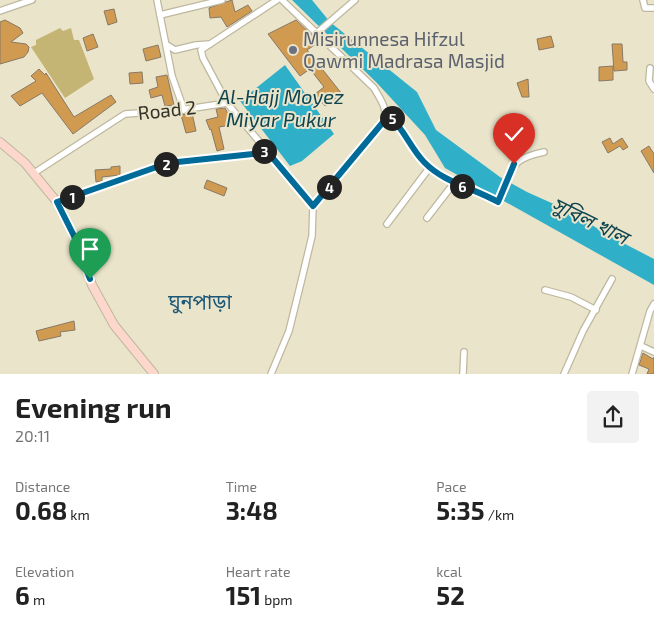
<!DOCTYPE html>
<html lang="en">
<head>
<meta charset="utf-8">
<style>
	:root { --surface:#fff; --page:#f2f2f2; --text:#222; --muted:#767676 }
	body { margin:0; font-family:"Exo 2","Noto Sans Bengali",sans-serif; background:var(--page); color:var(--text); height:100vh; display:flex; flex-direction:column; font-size:19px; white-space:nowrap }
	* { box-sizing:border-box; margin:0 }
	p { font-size:16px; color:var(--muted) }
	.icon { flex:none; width:28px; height:28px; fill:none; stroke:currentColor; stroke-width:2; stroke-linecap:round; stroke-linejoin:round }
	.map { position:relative; height:374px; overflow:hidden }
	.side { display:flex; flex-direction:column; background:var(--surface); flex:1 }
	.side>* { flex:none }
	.pin { position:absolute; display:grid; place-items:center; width:42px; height:42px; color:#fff; margin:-51px -21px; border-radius:50% 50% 50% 0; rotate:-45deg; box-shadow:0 0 5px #0007 }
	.pin .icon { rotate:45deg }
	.km { position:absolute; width:25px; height:25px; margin:-12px; border-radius:50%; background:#222; color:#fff; font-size:14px; line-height:25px; text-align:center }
	.round { display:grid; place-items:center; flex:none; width:52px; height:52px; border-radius:5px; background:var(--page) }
	.overview { display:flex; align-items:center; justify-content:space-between; height:85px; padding:0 15px }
	h1 { font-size:28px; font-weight:700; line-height:38px }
	.figures { display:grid; grid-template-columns:repeat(3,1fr); gap:8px; height:85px; padding:5px 15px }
	.figures div { display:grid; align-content:center }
	.figures b { font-size:25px; font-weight:700 }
	.figures small { font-size:14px; font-weight:400 }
	.figures p { font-size:14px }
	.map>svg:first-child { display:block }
	.green { fill:#c4b574 }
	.water { fill:#30afc9 }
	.building { fill:#d09b50; stroke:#887865 }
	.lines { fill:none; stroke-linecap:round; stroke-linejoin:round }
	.minor-casing { stroke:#bdb89f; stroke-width:8 }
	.secondary-casing { stroke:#bdb89f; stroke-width:10 }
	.minor { stroke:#fff; stroke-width:5.5 }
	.secondary { stroke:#fed7cc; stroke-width:8 }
	.route-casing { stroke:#fff; stroke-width:10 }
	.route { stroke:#006b98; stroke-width:6 }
	.worship-dot { fill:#6b7280; stroke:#eae4ca; stroke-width:2 }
	.labels { text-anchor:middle; stroke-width:4; stroke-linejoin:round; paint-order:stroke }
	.worship-label { font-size:19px; fill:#5b616d; stroke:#eae4ca; text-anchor:start }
	.street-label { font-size:19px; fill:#343127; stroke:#eae4ca }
	.water-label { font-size:20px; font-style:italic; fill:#0e444f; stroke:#eae4ca }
	.neighbourhood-label { font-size:20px; fill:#1b5777; stroke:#eae4ca }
</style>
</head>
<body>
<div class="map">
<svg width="654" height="374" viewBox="0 0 654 374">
	<rect width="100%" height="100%" fill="#eae4ca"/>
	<polygon class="green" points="60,28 63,31 71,28 74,40 79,40 94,79 65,98 31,47 36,45 36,40"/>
	<g class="water">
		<polygon points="292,0 312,0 330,22 417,92 436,130 500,177 527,192 576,214 604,233 654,259 654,285 445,168 425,135 377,83"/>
		<polygon points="285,65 334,134 302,161 290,166 240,101"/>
	</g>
	<g class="building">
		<polygon points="232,0 235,12 248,5 252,11 227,27 221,17 210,18 209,8"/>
		<polygon points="114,9 117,22 108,25 104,11"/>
		<polygon points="5,20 20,28 23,33 11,42 26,44 29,47 28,52 24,57 0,64 0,22"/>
		<polygon points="296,20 319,42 307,50 342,94 325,106 315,94 324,87 310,69 300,76 268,34"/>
		<polygon points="93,34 98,47 87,51 83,38"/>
		<polygon points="551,36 554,47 539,50 537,39"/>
		<polygon points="612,44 622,44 623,62 627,62 627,70 614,71"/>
		<polygon points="158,45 161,57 146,61 143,49"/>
		<polygon points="613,66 613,80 599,81 599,67"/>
		<polygon points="39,69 45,75 46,73 74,117 111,95 116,102 73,134 42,93 20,106 11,96 36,81 31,76"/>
		<polygon points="142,72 143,83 130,84 129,73"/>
		<polygon points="167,75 174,105 165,106 162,95 151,98 149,90 158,87 156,77"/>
		<polygon points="528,79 529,97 522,97 517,83"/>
		<polygon points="225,108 229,116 231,125 219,127 224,149 217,151 211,129 210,130 206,120 218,117 216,109"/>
		<polygon points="192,113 196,131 186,133 181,115"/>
		<polygon points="610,138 613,144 622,138 628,147 623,150 620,146 608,153 602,142"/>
		<polygon points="649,146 654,154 654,173 641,151"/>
		<polygon points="120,166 120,175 102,177 102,181 96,182 95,170 111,169 111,167"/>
		<polygon points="207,180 227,188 224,196 204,188"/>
		<polygon points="74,321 75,330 60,332 61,336 39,341 36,331"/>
		<polygon points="643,353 653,359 654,357 654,374 647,374 649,369 639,365"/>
	</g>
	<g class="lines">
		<g class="minor-casing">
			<g id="minor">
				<polyline points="157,0 172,76 184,110"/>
				<path d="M282,0l92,88c6,11 14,20 10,33l-71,85"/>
				<polyline points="643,0 645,8 654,8"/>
				<polyline points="0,11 32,0"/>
				<polyline points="160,15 222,0"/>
				<polyline points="318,32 355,0"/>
				<polyline points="167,45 175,50 196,45 210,44"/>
				<polyline points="650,68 649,81 654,89"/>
				<path d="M386,114c17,12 24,34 38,48 19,21 50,26 74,40 18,-28 5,-42 46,-50"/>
				<polyline points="34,173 125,114 181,110 227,103"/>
				<polyline points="57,202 168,163 253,154 266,151"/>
				<polyline points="427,218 454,183"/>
				<polyline points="387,224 430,167"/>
				<polyline points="545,290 571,297 596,310"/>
				<polyline points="641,346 654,352"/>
				<polyline points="271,374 289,331 302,278 312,236 313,206 227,103 203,58 201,50 277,0"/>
				<polyline points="463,374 464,352"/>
				<polyline points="564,374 583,331 612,279"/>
				<polyline points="632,374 650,311 654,304"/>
			</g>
		</g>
		<g class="secondary-casing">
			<polyline id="secondary" points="0,142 25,163 57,202 74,236 92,285 114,325 154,374"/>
		</g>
		<use href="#minor" class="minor"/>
		<use href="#secondary" class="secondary"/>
	</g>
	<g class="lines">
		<g class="route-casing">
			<path id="route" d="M90,279l-16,-43 -17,-34 111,-39 85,-9 13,-4 47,56 71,-85 2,-7c17,12 24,34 38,48 20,21 50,26 74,40l16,-38"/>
		</g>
		<use href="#route" class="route"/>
	</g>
	<circle class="worship-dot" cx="293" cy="50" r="5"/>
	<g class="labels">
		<g class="worship-label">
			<text x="303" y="46">Misirunnesa Hifzul<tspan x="303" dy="22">Qawmi Madrasa Masjid</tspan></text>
		</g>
		<g class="street-label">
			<text transform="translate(167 110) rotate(-6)" y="7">Road 2</text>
		</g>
		<g class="water-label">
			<text x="281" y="104">Al-Hajj Moyez<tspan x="281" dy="23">Miyar Pukur</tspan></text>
			<text transform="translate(590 221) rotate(26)" y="7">সুবিল খাল</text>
		</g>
		<g class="neighbourhood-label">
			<text x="200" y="309">ঘুনপাড়া</text>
		</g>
	</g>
</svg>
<div class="pin" style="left:90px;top:279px;background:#1e9e55"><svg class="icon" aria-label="arrive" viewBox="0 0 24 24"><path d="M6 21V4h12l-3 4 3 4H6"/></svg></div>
<div class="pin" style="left:514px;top:164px;background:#d93025"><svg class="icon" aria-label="check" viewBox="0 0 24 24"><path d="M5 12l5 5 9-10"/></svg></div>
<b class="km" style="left:72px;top:197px">1</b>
<b class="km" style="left:166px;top:164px">2</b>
<b class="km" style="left:264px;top:151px">3</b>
<b class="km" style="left:329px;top:187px">4</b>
<b class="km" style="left:392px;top:118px">5</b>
<b class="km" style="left:462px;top:186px">6</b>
</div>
<section class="side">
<div class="overview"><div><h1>Evening run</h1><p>20:11</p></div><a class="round"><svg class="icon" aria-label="share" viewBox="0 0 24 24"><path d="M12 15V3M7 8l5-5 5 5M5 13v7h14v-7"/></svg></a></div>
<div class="figures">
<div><p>Distance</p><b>0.68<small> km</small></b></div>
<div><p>Time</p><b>3:48</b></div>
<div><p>Pace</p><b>5:35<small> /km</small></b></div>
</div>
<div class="figures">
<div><p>Elevation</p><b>6<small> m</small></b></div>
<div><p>Heart rate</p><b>151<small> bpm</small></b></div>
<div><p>kcal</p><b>52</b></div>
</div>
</section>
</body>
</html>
